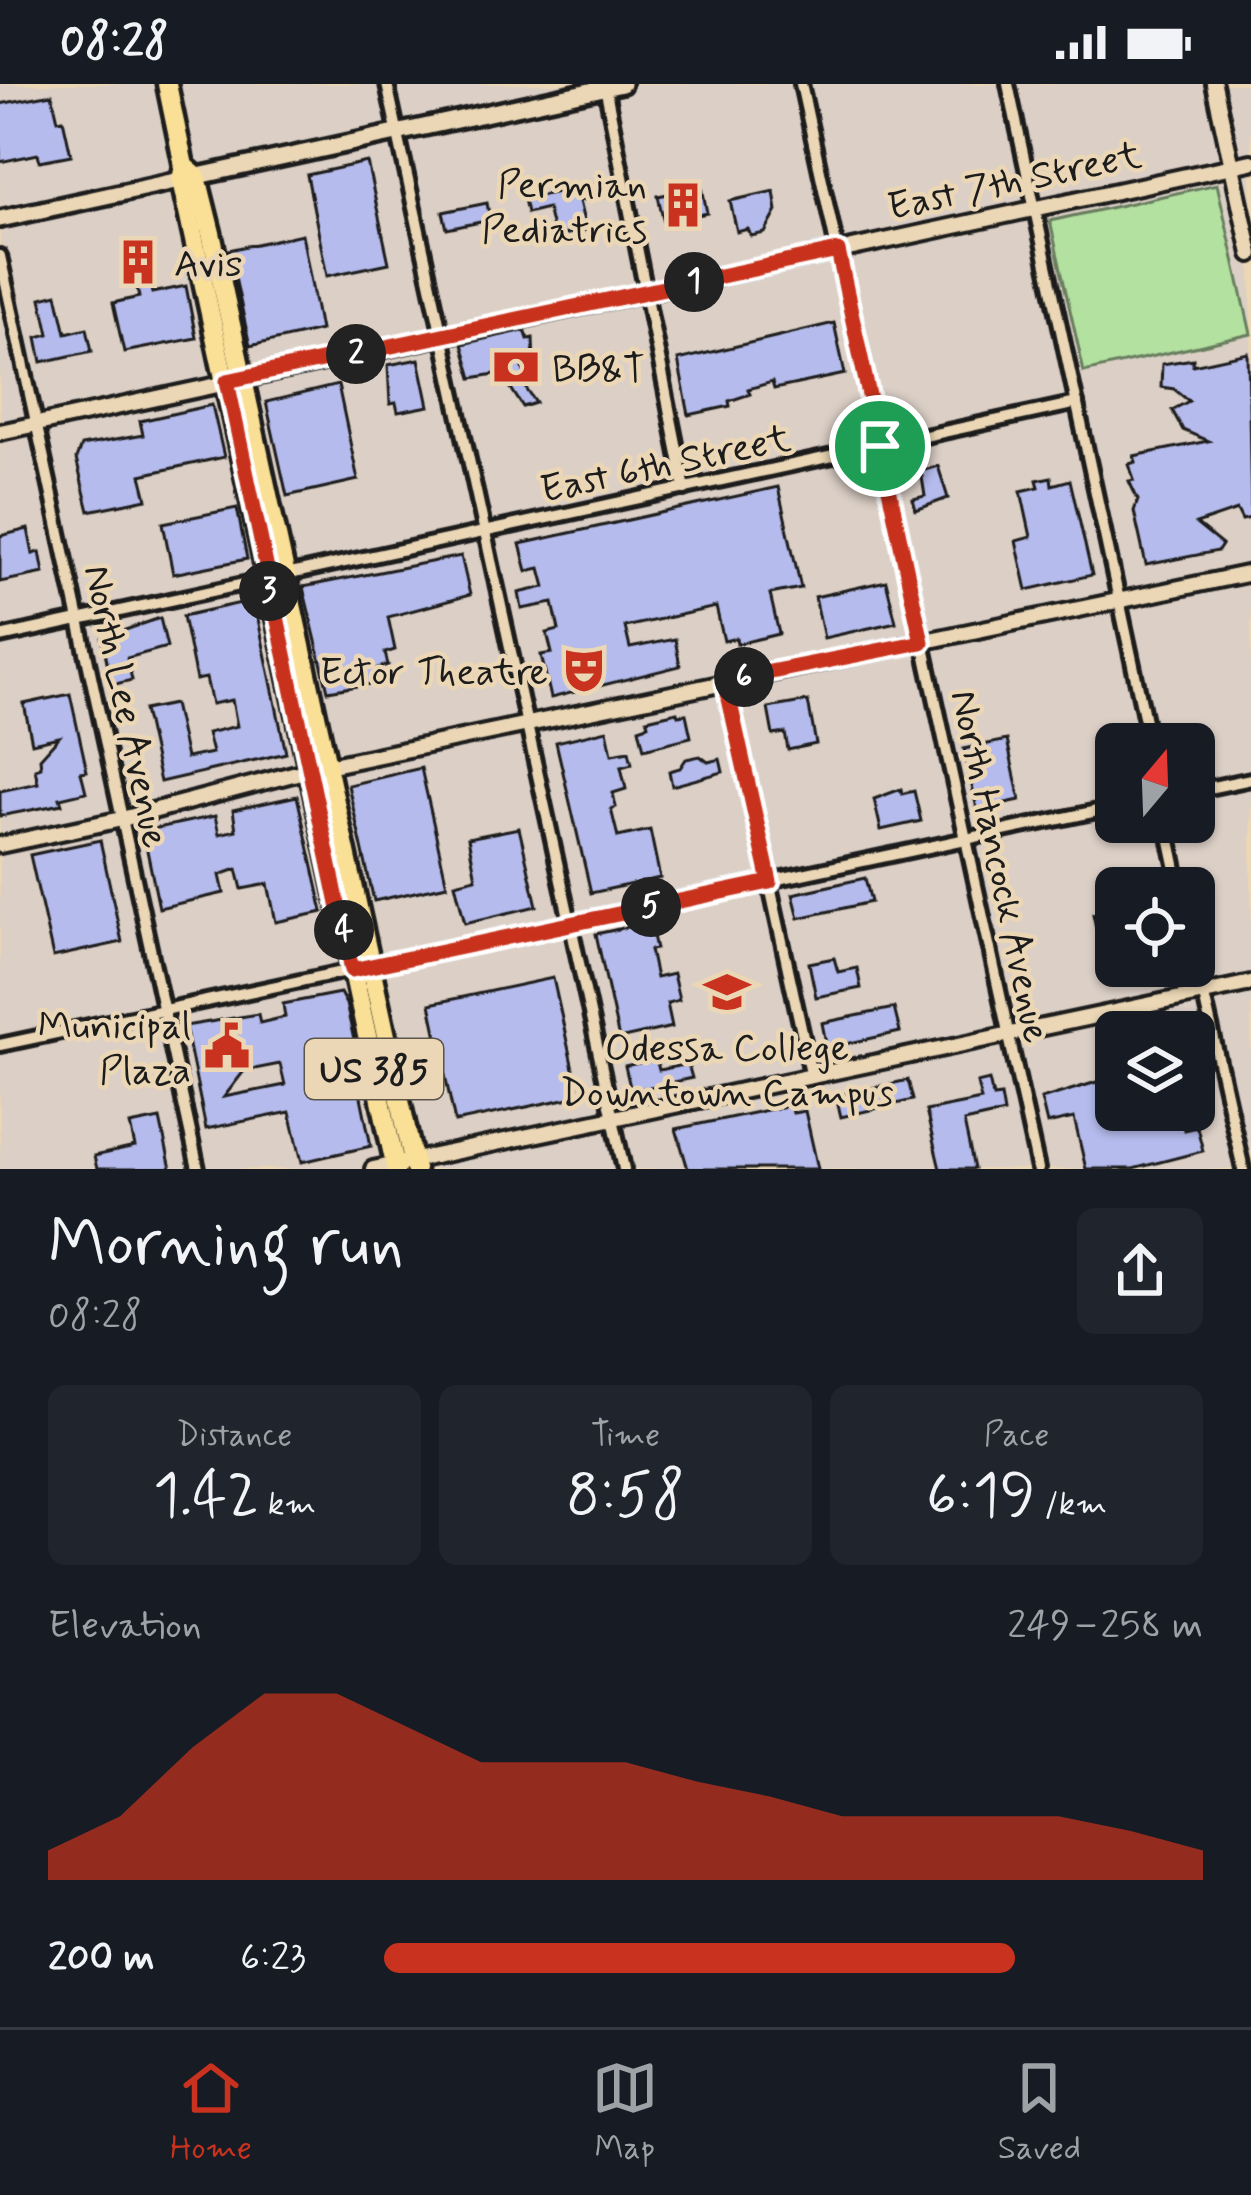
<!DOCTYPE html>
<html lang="en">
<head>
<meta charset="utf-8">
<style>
	:root { --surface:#171b24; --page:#20242c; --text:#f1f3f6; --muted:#9ea1a6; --line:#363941; --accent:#c8321e }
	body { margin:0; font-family:Mynerve,sans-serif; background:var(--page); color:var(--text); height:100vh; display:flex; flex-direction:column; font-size:45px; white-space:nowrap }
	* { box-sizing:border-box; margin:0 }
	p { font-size:39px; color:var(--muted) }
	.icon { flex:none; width:66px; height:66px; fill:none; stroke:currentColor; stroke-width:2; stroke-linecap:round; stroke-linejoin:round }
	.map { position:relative; height:1085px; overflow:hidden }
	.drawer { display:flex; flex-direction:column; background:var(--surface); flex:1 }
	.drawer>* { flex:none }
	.needle { width:78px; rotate:19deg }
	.buttons { position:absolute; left:1095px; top:639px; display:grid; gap:24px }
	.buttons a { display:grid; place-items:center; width:120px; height:120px; border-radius:18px; background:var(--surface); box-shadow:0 3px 9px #0004; font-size:60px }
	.pin { position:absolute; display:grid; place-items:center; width:102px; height:102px; color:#fff; margin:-51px; border:6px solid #fff; border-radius:50%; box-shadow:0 3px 12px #0007 }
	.km { position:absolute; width:60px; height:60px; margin:-30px; border-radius:50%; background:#222; color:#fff; font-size:33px; line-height:60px; text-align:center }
	.round { display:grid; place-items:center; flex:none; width:126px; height:126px; border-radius:18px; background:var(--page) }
	.headline { display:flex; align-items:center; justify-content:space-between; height:204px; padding:0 48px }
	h1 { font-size:66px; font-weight:600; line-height:90px }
	.metrics { display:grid; grid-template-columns:repeat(3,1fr); gap:18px; height:204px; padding:12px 48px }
	.metrics div { display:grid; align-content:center; border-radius:18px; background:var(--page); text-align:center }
	.metrics b { font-size:60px; font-weight:600 }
	.metrics small { font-size:33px; font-weight:400 }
	.metrics p { font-size:33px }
	.chart { height:336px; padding:24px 48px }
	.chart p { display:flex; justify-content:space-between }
	.chart svg { width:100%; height:216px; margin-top:12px; fill:var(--accent); opacity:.7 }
	ul { padding:0 48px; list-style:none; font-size:39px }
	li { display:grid; grid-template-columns:192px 144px 1fr; align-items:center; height:90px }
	li i { height:30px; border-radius:15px; background:var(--accent) }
	.status { display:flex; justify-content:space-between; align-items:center; height:84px; padding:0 60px; background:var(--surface); direction:ltr }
	.status svg { height:33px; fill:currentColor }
	.menu { display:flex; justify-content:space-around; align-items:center; height:168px; border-top:3px solid var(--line); background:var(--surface); font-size:33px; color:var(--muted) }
	.menu a { display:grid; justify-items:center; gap:6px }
	.menu .current { color:var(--accent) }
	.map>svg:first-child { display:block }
	.built { fill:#dbcfc6; fill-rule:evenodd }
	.green { fill:#b3e1a0; stroke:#687e5e; stroke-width:3 }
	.building { fill:#b5bbec; stroke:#1c1c1c; stroke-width:3; fill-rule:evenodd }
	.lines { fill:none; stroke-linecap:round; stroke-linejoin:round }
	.minor-casing { stroke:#1c1c1c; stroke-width:20 }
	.tertiary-casing { stroke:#1c1c1c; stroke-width:22 }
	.secondary-casing { stroke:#1c1c1c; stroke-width:24 }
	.primary-casing { stroke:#1c1c1c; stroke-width:27 }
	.minor { stroke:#ebd7b5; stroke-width:10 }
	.tertiary { stroke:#ebd7b5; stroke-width:14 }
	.secondary { stroke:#ebd7b5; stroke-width:15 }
	.primary { stroke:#fadf96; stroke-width:18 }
	.route-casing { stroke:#fff; stroke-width:24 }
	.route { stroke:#c8321e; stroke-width:15 }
	.labels { text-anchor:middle; stroke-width:9; stroke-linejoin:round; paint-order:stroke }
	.shield { fill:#ebd7b5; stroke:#5a544a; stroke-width:3 }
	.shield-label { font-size:36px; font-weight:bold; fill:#1c1c1c }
	.street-label { font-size:39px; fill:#1c1c1c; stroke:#ebd7b5 }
	.poi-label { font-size:39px; fill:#1c1c1c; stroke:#ebd7b5; text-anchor:end }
</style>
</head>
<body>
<div class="status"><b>08:28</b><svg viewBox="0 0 49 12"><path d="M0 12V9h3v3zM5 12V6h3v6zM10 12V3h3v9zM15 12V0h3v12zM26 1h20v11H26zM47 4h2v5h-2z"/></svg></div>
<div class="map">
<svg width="1251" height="1085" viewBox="0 0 1251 1085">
	<rect width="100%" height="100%" fill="#ebd7b5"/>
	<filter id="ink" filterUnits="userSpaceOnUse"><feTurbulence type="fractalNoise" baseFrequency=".00833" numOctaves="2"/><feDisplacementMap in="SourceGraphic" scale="24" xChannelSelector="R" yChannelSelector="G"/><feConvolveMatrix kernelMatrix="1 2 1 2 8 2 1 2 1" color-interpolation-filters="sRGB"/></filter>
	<g filter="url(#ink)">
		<path class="built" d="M0,0h1251v1085h-1251zM1116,660h78v78h-78zM1116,804h78v78h-78zM1116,948h78v78h-78z"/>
		<polygon class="green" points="1217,100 1251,250 1084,288 1050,137"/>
		<g class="building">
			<polygon points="52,10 58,36 63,35 71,71 40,77 38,70 0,78 0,20"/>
			<polygon points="367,78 389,179 327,192 307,91"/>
			<polygon points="596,100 599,112 579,117 586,146 554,153 547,124 527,129 524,115"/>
			<polygon points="702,103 707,129 692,132 692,137 664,139 658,112"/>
			<polygon points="774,107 777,127 765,149 751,152 748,145 737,148 730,117"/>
			<polygon points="487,119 490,136 447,145 443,128"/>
			<polygon points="302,150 320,246 250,262 229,166"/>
			<polygon points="142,164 152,209 186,202 196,254 124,268 113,219 139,213 131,178 126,179 124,168"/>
			<polygon points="57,210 66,249 87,244 92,267 42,278 37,253 49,250 41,214"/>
			<polygon points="834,239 845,290 774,305 772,298 748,305 750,310 729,317 730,322 689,331 678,276"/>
			<polygon points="525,246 528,255 533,254 534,280 523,283 527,306 536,319 523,323 501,289 472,294 462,260"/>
			<polygon points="1248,269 1251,434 1242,436 1237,426 1196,440 1222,461 1218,467 1146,481 1134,427 1138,416 1129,397 1134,396 1129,380 1136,378 1134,372 1208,357 1183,346 1172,326 1189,317 1174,305 1161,303 1162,280 1193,275 1193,281"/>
			<polygon points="419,275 429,322 398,328 396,319 390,320 388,281"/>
			<polygon points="338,301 358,396 287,412 266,318"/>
			<polygon points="212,321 224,373 141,391 147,415 89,427 76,375 81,362 143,351 140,337"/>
			<polygon points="938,382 948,414 916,426 913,415 925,412 921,387"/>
			<polygon points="1051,393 1052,401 1070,396 1092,491 1027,506 1016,457 1031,453 1021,407 1039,403 1037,396"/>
			<polygon points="778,403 801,504 770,510 779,550 737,560 736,554 724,557 716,523 625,543 630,564 675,555 680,582 551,614 541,571 552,569 547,549 559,546 553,519 522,525 519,509 545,503 540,484 527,487 520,460"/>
			<polygon points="237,424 247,475 173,490 163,439"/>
			<polygon points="28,445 33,470 40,468 44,489 0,498 0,452"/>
			<polygon points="461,472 470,511 388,533 395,566 385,569 388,581 378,584 382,598 328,607 303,503"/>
			<polygon points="886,497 896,538 824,554 815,513"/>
			<polygon points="254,516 286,669 160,698 144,626 174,620 186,674 212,669 207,649 237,642 232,616 212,620 206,594 196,596 183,532"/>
			<polygon points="160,534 167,563 127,574 132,596 112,601 102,554"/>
			<polygon points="70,610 87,687 81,688 86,708 60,714 62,720 0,732 0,707 38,699 35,685 41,683 40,674 59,653 32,659 24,620"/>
			<polygon points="808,617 816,660 788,666 785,649 773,651 768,624"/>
			<polygon points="677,628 678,631 686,630 691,653 644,665 639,644 648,641 647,635"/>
			<polygon points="607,646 612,670 629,667 632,680 621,683 626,705 613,709 616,723 611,725 618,753 650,746 660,794 591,809 556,658"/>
			<polygon points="1007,656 1020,716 977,725 964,665"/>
			<polygon points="700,672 708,678 720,675 723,688 672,702 669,687 680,684 686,675"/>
			<polygon points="421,684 447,801 374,817 348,701"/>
			<polygon points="901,705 902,710 914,707 921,737 881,746 874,715"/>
			<polygon points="297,712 323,828 276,838 268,800 242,805 237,785 220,791 224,809 159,824 143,747 215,732 219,750 236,746 233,726"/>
			<polygon points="519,744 537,822 465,839 455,799 476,794 468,754"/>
			<polygon points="100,756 122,858 53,873 30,771"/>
			<polygon points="865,794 871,818 799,834 793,810"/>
			<polygon points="1116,825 1116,882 1143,882 1143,886 1134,888 1136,894 1125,897 1124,890 1114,892 1103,843 1096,844 1093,830"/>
			<polygon points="650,838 656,865 650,866 656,894 673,890 679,916 667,919 672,943 619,955 596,850"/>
			<polygon points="834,874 838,888 857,884 861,904 816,913 809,879"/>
			<polygon points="553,894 579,1012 455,1038 430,920"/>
			<path d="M340,909l6,11 17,77 -5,1 13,64 -69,16 -12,-50 -84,17 -21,-103 73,-12 2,9 25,-6 -2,-13zM280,980l5,21 -61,12 20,-26z"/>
			<polygon points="894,924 900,948 827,964 822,939"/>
			<polygon points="656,975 659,986 688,980 692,994 631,1007 625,982"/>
			<polygon points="908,996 913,1016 841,1033 836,1012"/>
			<polygon points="989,996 993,1013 1001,1012 1004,1029 964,1038 974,1085 940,1085 926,1027 981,1016 977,999"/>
			<polygon points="1100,997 1110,1038 1132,1033 1131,1026 1180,1026 1184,1046 1197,1043 1203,1067 1133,1085 1086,1085 1074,1034 1047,1040 1041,1015"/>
			<polygon points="791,1021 793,1029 805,1027 818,1085 688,1085 676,1045"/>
			<polygon points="160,1035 171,1085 97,1085 94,1072 135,1063 130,1041"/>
		</g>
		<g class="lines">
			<g class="minor-casing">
				<g id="minor">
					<polyline points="387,0 624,1085"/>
					<polyline points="801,0 1038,1085"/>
					<polyline points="1008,0 1150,660"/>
					<polyline points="605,2 685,405"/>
					<polyline points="0,172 198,1085"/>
					<polyline points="0,553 1077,319"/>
					<polyline points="725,597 812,994"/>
					<polyline points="1194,707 1251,695"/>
					<polyline points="1166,738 1180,804"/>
					<polyline points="1194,867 1243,1085"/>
					<polyline points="0,961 1116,723"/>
				</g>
			</g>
			<g class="tertiary-casing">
				<g id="tertiary">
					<polyline points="1214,0 1251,170"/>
					<polyline points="0,348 1251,78"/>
					<polyline points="0,761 122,735 308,686 1251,489"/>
					<polyline points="373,1085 1251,899"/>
				</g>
			</g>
			<g class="secondary-casing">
				<polyline id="secondary" points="0,135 622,0"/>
			</g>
			<g class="primary-casing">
				<g id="primary">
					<polyline points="167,0 184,82 181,96 396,1085"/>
					<polyline points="184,82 197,93 211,149 415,1085"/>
				</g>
			</g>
			<use href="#minor" class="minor"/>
			<use href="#tertiary" class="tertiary"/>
			<use href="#secondary" class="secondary"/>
			<use href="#primary" class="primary"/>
		</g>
	</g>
	<g class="lines" filter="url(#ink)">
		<g class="route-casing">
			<polygon id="route" points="838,167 922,558 725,597 770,798 352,886 227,297"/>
		</g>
		<use href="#route" class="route"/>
	</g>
	<defs>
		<g id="building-bare" transform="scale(3.6)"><path d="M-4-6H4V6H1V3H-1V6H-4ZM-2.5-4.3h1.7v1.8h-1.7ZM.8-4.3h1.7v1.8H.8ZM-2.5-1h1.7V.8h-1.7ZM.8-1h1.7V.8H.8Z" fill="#c8321e" stroke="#ebd7b5" stroke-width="2.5" paint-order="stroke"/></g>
		<g id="bank-bare" transform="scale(3.6)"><path d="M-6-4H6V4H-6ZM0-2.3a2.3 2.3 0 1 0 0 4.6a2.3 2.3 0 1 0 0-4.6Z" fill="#c8321e" stroke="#ebd7b5" stroke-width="2.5" paint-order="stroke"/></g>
		<g id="theatre-bare" transform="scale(3.6)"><path d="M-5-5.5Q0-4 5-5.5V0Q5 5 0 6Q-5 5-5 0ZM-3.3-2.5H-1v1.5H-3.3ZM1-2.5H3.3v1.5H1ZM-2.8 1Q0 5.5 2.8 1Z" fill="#c8321e" stroke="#ebd7b5" stroke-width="2.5" paint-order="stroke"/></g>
		<g id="university-bare" transform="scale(3.6)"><path d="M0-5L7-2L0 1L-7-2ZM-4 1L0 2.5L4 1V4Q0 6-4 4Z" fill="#c8321e" stroke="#ebd7b5" stroke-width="2.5" paint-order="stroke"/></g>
		<g id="civic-bare" transform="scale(3.6)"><path d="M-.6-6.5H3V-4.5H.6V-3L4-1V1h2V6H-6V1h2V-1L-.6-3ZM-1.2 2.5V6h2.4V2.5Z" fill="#c8321e" stroke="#ebd7b5" stroke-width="2.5" paint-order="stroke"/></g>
	</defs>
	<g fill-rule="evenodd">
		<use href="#building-bare" x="683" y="121"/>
		<use href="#building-bare" x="138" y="178"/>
		<use href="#bank-bare" x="516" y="283"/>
		<use href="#theatre-bare" x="584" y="586"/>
		<use href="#university-bare" x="727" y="908"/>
		<use href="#civic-bare" x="227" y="962"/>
	</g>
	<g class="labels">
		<rect class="shield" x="305" y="955" width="138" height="60" rx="9"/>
		<g class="shield-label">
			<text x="374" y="998">US 385</text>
		</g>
		<g class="street-label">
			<text transform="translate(1014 95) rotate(-12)" y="14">East 7th Street</text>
			<text transform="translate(665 378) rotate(-12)" y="14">East 6th Street</text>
			<text transform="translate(128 622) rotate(78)" y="14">North Lee Avenue</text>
			<text transform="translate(1002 782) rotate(78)" y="14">North Hancock Avenue</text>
		</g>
		<g class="poi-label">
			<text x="647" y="113">Permian<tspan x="647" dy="45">Pediatrics</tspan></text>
			<text x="174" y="192" text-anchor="start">Avis</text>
			<text x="552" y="297" text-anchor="start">BB&amp;T</text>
			<text x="548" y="600">Ector Theatre</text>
			<text x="191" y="954">Municipal<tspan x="191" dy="45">Plaza</tspan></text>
			<text x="727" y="976" text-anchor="middle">Odessa College<tspan x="727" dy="45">Downtown Campus</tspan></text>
		</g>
	</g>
</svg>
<div class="buttons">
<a><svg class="needle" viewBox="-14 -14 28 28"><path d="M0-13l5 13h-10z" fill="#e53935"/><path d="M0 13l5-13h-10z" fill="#9ea1a6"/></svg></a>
<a><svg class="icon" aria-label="locate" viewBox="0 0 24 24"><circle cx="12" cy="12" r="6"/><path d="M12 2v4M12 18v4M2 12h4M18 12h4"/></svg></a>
<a><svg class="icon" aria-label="layers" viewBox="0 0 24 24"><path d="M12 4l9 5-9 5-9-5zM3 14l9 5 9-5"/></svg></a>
</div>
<div class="pin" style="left:880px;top:362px;background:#1e9e55"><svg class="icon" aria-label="arrive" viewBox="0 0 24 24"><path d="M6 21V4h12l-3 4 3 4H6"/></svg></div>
<b class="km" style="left:694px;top:198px">1</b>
<b class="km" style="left:356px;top:270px">2</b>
<b class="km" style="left:269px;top:507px">3</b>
<b class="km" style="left:344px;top:846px">4</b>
<b class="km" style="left:651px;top:823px">5</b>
<b class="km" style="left:744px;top:593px">6</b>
</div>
<section class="drawer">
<div class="headline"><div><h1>Morning run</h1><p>08:28</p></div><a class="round"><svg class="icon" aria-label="share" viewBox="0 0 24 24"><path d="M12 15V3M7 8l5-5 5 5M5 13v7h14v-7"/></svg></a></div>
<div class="metrics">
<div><p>Distance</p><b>1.42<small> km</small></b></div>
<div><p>Time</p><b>8:58</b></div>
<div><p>Pace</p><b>6:19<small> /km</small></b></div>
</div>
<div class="chart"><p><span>Elevation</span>249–258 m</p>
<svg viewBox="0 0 160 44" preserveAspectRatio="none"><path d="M0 44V38L10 31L20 17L30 6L40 6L50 13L60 20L70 20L80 20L90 24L100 27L110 31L120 31L130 31L140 31L150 34L160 38V44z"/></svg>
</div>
<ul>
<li><b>200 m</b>6:23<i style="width:77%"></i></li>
</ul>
</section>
<nav class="menu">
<a class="current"><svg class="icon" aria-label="home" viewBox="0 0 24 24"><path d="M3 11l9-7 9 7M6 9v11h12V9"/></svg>Home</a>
<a><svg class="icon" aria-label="map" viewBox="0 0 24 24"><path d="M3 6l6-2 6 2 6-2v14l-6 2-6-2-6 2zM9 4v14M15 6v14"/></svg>Map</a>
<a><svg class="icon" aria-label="saved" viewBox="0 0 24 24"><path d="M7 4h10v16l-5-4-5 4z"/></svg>Saved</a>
</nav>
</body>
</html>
